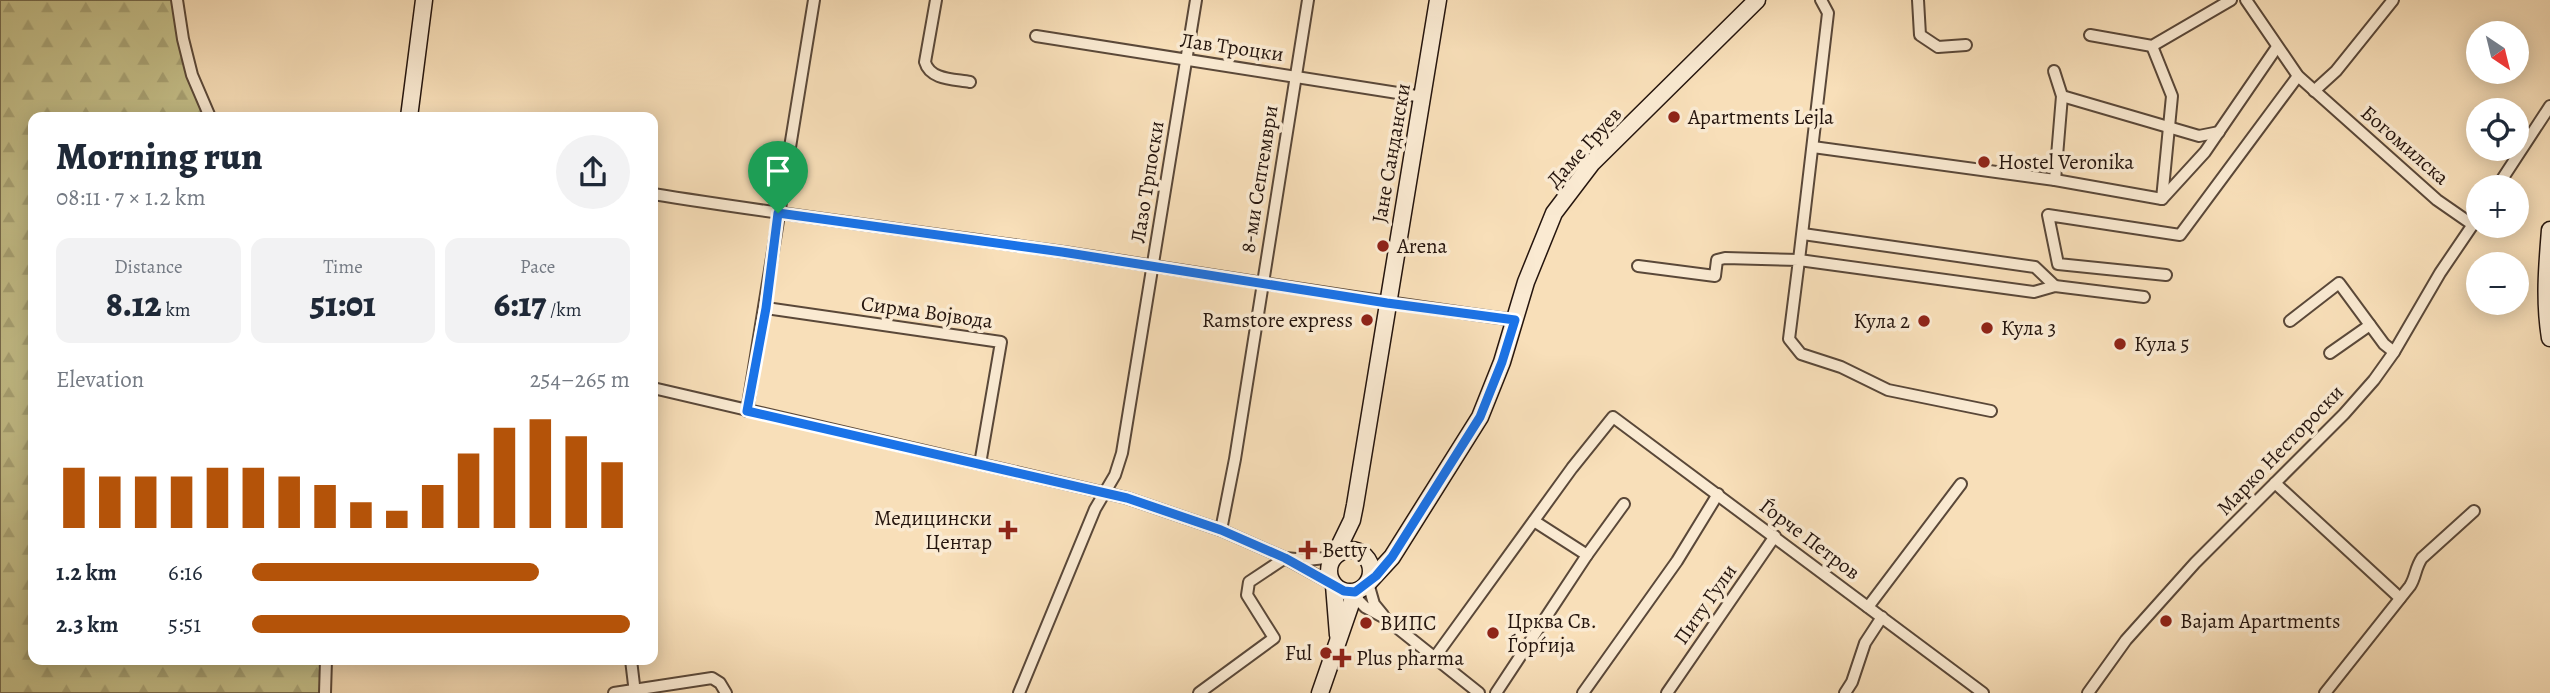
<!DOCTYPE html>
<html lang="en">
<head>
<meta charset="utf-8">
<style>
	:root { --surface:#fff; --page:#f2f2f3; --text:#1f2937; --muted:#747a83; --accent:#b45309 }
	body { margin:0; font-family:Alegreya,serif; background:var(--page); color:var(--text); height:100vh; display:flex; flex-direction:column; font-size:26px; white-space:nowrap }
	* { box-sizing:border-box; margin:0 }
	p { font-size:23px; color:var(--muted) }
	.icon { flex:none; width:38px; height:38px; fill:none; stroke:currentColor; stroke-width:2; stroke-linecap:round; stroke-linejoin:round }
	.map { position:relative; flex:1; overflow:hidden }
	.side { position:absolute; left:28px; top:112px; width:630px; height:553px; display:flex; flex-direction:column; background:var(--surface); border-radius:14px; box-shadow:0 4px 18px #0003 }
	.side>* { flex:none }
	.needle { width:46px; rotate:145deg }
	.buttons { position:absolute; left:2466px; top:21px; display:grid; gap:14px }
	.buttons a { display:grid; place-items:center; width:63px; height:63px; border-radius:50%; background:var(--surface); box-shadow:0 4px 18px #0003; font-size:35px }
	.pin { position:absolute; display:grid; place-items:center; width:60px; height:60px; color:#fff; margin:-72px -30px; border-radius:50% 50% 50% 0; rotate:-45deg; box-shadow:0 0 7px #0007 }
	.pin .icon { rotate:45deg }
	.round { display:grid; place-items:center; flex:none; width:74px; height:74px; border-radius:37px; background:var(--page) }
	.headline { display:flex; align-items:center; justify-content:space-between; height:119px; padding:0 28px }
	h1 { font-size:38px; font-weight:800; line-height:52px }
	.metrics { display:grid; grid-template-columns:repeat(3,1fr); gap:10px; height:119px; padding:7px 28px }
	.metrics div { display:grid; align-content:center; border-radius:14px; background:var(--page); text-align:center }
	.metrics b { font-size:35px; font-weight:800 }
	.metrics small { font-size:19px; font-weight:400 }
	.metrics p { font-size:19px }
	.chart { height:196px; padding:14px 28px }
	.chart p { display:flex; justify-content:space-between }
	.chart svg { width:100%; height:126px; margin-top:7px; stroke:var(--accent); stroke-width:6 }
	ul { padding:0 28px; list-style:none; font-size:23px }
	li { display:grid; grid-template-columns:112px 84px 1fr; align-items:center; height:52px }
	li i { height:18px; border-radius:9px; background:var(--accent) }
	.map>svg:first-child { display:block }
	.forest { fill:url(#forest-firs); stroke:#756a4c; stroke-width:2 }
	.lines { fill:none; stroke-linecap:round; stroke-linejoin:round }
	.street-casing { stroke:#5a4839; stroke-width:14 }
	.secondary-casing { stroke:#25150e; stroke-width:19 }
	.street { stroke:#faead2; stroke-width:10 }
	.secondary { stroke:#faead2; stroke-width:16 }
	.route-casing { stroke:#fff; stroke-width:14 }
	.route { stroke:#1a73e8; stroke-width:9 }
	.poi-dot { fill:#8f2418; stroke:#faead2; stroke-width:2.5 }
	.labels { text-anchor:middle; stroke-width:7; stroke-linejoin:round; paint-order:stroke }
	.street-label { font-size:21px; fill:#25150e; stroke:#faead2 }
	.poi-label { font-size:21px; fill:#25150e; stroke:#faead2; text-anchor:start }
</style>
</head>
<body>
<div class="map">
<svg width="2550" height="693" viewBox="0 0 2550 693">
	<defs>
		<pattern id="forest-firs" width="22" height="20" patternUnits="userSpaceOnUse" patternTransform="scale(1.75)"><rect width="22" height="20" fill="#c5c08a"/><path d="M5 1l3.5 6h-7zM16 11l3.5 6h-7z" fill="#a9a476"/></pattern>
	</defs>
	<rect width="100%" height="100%" fill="#f8dfb9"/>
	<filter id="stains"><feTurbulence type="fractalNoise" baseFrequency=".00286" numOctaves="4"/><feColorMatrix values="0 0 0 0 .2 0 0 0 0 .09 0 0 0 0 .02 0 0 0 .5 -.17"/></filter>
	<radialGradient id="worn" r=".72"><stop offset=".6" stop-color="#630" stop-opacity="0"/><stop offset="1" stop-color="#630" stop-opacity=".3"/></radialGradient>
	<polygon class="forest" points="0,0 177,0 179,19 210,117 33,117 33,660 326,660 325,693 0,693"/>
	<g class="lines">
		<g class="street-casing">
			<g id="street">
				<polyline points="177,0 183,39 192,75 210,117"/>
				<path d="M936,0l-11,62c5,18 29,17 45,20"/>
				<polyline points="1821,0 1828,13 1799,260 2034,292 2055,286 2144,297"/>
				<polyline points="1918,0 1920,35 1938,47 1966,45"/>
				<polyline points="2246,0 2298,76 2437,200 2473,225"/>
				<polyline points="2090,35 2152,46 2231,0"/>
				<polyline points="1036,36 1423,97"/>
				<polyline points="2152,46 2172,96 2162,199"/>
				<polyline points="2054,71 2062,96 2055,180"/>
				<polyline points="2314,91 2336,71 2393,0"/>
				<polyline points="2062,96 2199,136 2219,132"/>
				<polyline points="1813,147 2055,180 2162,199 2205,152 2277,47"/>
				<polyline points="2497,187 2550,106"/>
				<path d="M653,194c136,22 273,38 410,58 151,23 301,48 452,68"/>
				<polyline points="1803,234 2035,267 2055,286"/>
				<polyline points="1638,266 1715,276 1717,260 1725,258 1799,260 1789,339 1801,354 1841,367 1888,390 1991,411"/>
				<polyline points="2166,275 2058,264 2048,215 2180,235 2298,76"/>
				<polyline points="766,308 1001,342 980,464"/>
				<polyline points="2290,321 2339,283 2384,344 2394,352"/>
				<polyline points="2330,353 2370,325"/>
				<polyline points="653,388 1127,498 1221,530 1285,558 1334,585"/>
				<polyline points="747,411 814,0"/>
				<polyline points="2275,483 2400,598"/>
				<polyline points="1534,521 1587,555"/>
				<polyline points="1221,530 1235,459 1308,0"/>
				<polyline points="1368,583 1374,604 1383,615"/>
				<polyline points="1355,592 1359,601 1365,607 1385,618 1479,693"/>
				<polyline points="1868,607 1961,484"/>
				<polyline points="1435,657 1572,468 1613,417 1983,693"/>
				<polyline points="631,660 635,693"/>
				<polyline points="325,693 326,660"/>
				<polyline points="614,693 712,678 720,683 726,693"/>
				<polyline points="1019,693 1095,509 1115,475 1122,453 1196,0"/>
				<polyline points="1199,693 1274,638 1247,595 1249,582 1285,558 1307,560 1334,557"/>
				<polyline points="1496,693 1587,555 1624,504"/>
				<polyline points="1583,693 1677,561 1718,494"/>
				<polyline points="1667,693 1775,536"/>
				<polyline points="1845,693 1852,682 1865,643 1882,617"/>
				<polyline points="2088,693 2126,640 2195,563 2344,414 2374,380 2394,352 2440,273 2478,217"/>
				<path d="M2325,693l85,-107c6,-9 5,-18 12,-28l52,-47"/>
			</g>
		</g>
		<g class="secondary-casing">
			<g id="secondary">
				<polyline points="409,117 424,0"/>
				<path d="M2550,230c-3,37 -6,71 0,108"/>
				<circle cx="1350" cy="571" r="21"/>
				<polyline points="1334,557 1352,520 1355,505 1438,0"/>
				<polyline points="1368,583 1392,557 1480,417 1502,362 1526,282 1554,213 1592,163 1757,0"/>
				<polyline points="1334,585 1338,635"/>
				<polyline points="1320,693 1355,592"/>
			</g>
		</g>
		<use href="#street" class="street"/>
		<use href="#secondary" class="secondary"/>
	</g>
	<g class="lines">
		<g class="route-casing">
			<polygon id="route" points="778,213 1062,252 1387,303 1515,320 1502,362 1480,417 1392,557 1376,576 1355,592 1344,591 1285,558 1221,530 1127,498 747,411 766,308"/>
		</g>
		<use href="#route" class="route"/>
	</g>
	<g class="poi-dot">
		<circle cx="1674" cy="117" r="7"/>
		<circle cx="1984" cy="162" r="7"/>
		<circle cx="1383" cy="246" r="7"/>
		<circle cx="1367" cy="320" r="7"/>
		<circle cx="1924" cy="321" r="7"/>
		<circle cx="1987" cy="328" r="7"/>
		<circle cx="2120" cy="344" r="7"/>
		<path d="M1004.5 519.5h7v7h7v7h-7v7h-7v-7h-7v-7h7z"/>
		<path d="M1304.5 539.5h7v7h7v7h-7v7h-7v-7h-7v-7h7z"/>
		<circle cx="2166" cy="621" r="7"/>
		<circle cx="1366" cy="623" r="7"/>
		<circle cx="1493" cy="633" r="7"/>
		<circle cx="1326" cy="653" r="7"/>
		<path d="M1338.5 647.5h7v7h7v7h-7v7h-7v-7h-7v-7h7z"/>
	</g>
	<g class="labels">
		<g class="street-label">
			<text transform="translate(1232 47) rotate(8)" y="7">Лав Троцки</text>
			<text transform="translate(2405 145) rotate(41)" y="7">Богомилска</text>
			<text transform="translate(1584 147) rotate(-48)" y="7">Даме Груев</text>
			<text transform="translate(1391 153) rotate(-80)" y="7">Јане Сандански</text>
			<text transform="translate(1259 179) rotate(-81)" y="7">8-ми Септември</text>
			<text transform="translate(1147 182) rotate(-81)" y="7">Лазо Трпоски</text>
			<text transform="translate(927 312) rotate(8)" y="7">Сирма Војвода</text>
			<text transform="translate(2280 450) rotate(-46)" y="7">Марко Нестороски</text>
			<text transform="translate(1810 539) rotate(37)" y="7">Ѓорче Петров</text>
			<text transform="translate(1705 604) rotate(-55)" y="7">Питу Гули</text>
		</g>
		<g class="poi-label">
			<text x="1688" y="124">Apartments Lejla</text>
			<text x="1998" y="169">Hostel Veronika</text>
			<text x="1397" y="253">Arena</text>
			<text x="1353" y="327" text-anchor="end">Ramstore express</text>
			<text x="1910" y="328" text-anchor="end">Кула 2</text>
			<text x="2001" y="335">Кула 3</text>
			<text x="2134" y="351">Кула 5</text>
			<text x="992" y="525" text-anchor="end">Медицински<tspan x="992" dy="24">Центар</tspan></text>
			<text x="1322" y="557">Betty</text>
			<text x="1507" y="628">Црква Св.<tspan x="1507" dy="24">Ѓoрѓијa</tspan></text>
			<text x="2180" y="628">Bajam Apartments</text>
			<text x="1380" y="630">ВИПС</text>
			<text x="1312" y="660" text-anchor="end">Ful</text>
			<text x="1356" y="665">Plus pharma</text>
		</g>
	</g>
	<rect width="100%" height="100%" filter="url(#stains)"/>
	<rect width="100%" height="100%" fill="url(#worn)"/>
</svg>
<div class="buttons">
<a><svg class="needle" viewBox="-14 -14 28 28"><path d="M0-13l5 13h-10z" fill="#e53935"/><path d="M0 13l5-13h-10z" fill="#747a83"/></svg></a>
<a><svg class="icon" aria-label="locate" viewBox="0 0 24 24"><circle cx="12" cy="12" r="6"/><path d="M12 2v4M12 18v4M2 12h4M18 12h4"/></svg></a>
<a>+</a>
<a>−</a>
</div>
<div class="pin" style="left:778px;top:213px;background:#1e9e55"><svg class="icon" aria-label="arrive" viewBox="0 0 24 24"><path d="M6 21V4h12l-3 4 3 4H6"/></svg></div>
<section class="side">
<div class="headline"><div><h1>Morning run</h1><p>08:11 · 7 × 1.2 km</p></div><a class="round"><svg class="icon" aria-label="share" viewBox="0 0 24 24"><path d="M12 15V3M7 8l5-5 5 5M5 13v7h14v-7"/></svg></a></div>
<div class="metrics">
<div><p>Distance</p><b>8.12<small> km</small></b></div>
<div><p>Time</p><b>51:01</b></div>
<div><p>Pace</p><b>6:17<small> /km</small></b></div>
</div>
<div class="chart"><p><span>Elevation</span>254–265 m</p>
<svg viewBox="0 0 160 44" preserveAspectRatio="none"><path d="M5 44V23M15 44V26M25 44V26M35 44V26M45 44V23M55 44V23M65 44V26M75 44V29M85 44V35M95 44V38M105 44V29M115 44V18M125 44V9M135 44V6M145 44V12M155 44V21"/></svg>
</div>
<ul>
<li><b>1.2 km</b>6:16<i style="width:76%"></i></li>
<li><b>2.3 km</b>5:51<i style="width:100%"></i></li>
</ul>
</section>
</div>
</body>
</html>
